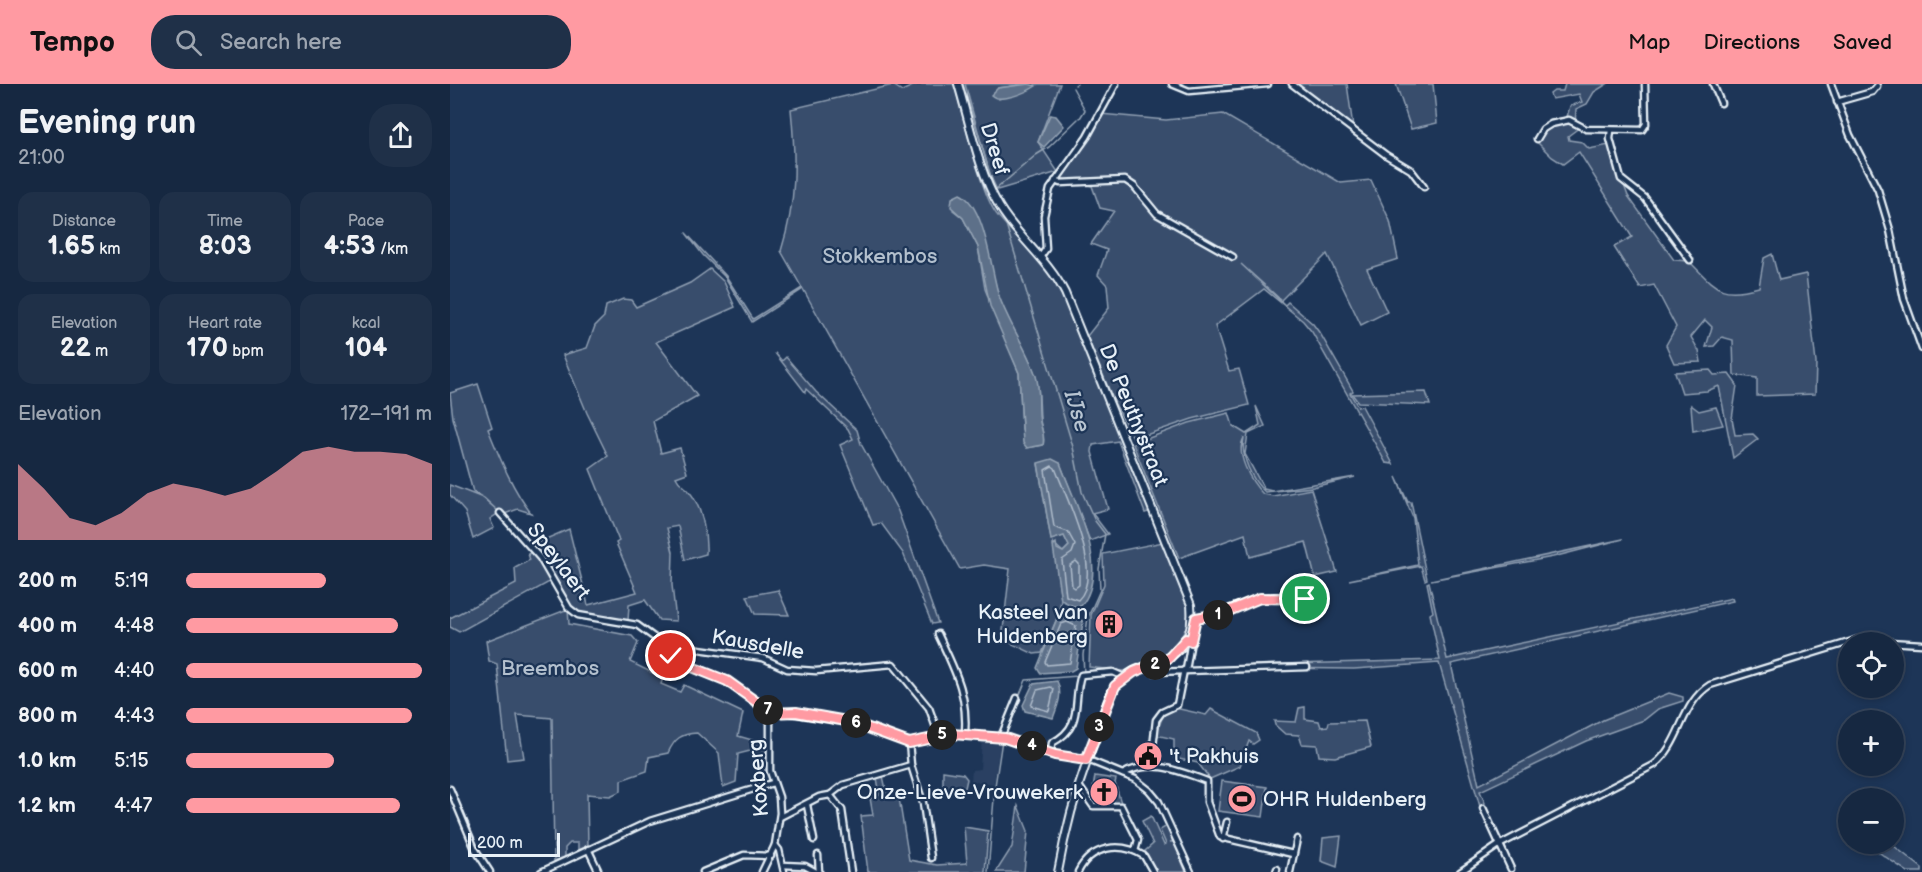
<!DOCTYPE html>
<html lang="en">
<head>
<meta charset="utf-8">
<style>
	:root { --surface:#162841; --page:#1f3048; --text:#f1f3f6; --muted:#9ea6b1; --line:#35445a; --accent:#ff9aa2 }
	body { margin:0; font-family:"Balsamiq Sans",sans-serif; background:var(--page); color:var(--text); height:100vh; display:flex; flex-direction:column; font-size:22px; white-space:nowrap }
	* { box-sizing:border-box; margin:0 }
	p { font-size:20px; color:var(--muted) }
	.icon { flex:none; width:33px; height:33px; fill:none; stroke:currentColor; stroke-width:2; stroke-linecap:round; stroke-linejoin:round }
	.map { position:relative; flex:1; overflow:hidden }
	.details { display:flex; flex-direction:column; background:var(--surface); width:450px }
	.details>* { flex:none }
	.tools { position:absolute; left:1388px; top:548px; display:grid; gap:12px }
	.tools a { display:grid; place-items:center; width:66px; height:66px; border-radius:50%; background:var(--surface); box-shadow:0 3px 9px #0003,0 0 0 2px var(--line); font-size:30px }
	.scale { position:absolute; left:18px; bottom:15px; width:92px; box-sizing:border-box; padding-left:6px; border:3px solid #e8f1f8; border-top:0; font-size:16px; line-height:21px; white-space:nowrap; color:#e8f1f8; -webkit-text-stroke:4px #1d3557; paint-order:stroke }
	.pin { position:absolute; display:grid; place-items:center; width:51px; height:51px; color:#fff; margin:-26px; border:3px solid #fff; border-radius:50%; box-shadow:0 2px 6px #0007 }
	.km { position:absolute; width:30px; height:30px; margin:-15px; border-radius:50%; background:#222; color:#fff; font-size:16px; line-height:30px; text-align:center }
	.round { display:grid; place-items:center; flex:none; width:63px; height:63px; border-radius:24px; background:var(--page) }
	.headline { display:flex; align-items:center; justify-content:space-between; height:102px; padding:0 18px }
	h1 { font-size:33px; font-weight:700; line-height:45px }
	.metrics { display:grid; grid-template-columns:repeat(3,1fr); gap:9px; height:102px; padding:6px 18px }
	.metrics div { display:grid; align-content:center; border-radius:15px; background:var(--page); text-align:center }
	.metrics b { font-size:26px; font-weight:700 }
	.metrics small { font-size:16px; font-weight:400 }
	.metrics p { font-size:16px }
	.chart { height:168px; padding:12px 18px }
	.chart p { display:flex; justify-content:space-between }
	.chart svg { width:100%; height:108px; margin-top:6px; fill:var(--accent); opacity:.7 }
	ul { padding:0 18px; list-style:none; font-size:20px }
	li { display:grid; grid-template-columns:96px 72px 1fr; align-items:center; height:45px }
	li i { height:15px; border-radius:8px; background:var(--accent) }
	header { display:flex; align-items:center; gap:36px; box-sizing:border-box; height:84px; padding:0 30px; background:var(--accent); color:#111 }
	header strong { font-size:28px }
	nav { display:flex; gap:33px; margin-inline-start:auto; font-size:21px }
	.search { width:420px; height:54px; background:var(--page); display:flex; align-items:center; gap:15px; box-sizing:border-box; padding:0 21px; border-radius:24px; color:var(--muted); font-size:22px }
	main { display:flex; flex:1; min-height:0 }
	.map>svg:first-child { display:block }
	.built { fill:#2a4162 }
	.green { fill:#374d6c; stroke:#909fb2; stroke-width:1.5; fill-rule:evenodd }
	.water { fill:#5d7089; stroke:#95a4b5; stroke-width:1.5 }
	.lines { fill:none; stroke-linecap:round; stroke-linejoin:round }
	.shore { stroke:#b0bdcc; stroke-width:1.5 }
	.stream { stroke:#95a4b5; stroke-width:1.5 }
	.minor-casing { stroke:#e8f1f8; stroke-width:9 }
	.major-casing { stroke:#e8f1f8; stroke-width:10 }
	.minor { stroke:#1d3557; stroke-width:4.5 }
	.major { stroke:#1d3557; stroke-width:6 }
	.route-casing { stroke:#fff; stroke-width:12 }
	.route { stroke:#ff9aa2; stroke-width:8 }
	.labels { text-anchor:middle; stroke-width:4.5; stroke-linejoin:round; paint-order:stroke }
	.street-label { font-size:21px; fill:#e8f1f8; stroke:#1d3557 }
	.park-label { font-size:21px; fill:#b3c0ce; stroke:#1d3557 }
	.poi-label { font-size:21px; fill:#e8f1f8; stroke:#1d3557; text-anchor:end }
	.water-label { font-size:22px; font-style:italic; fill:#b7c4d1; stroke:#1d3557 }
</style>
</head>
<body>
<header>
<strong>Tempo</strong>
<div class="search"><svg class="icon" aria-label="search" viewBox="0 0 24 24"><circle cx="10" cy="10" r="6"/><path d="M15 15l6 6"/></svg>Search here</div>
<nav><a>Map</a><a>Directions</a><a>Saved</a></nav>
</header>
<main>
<section class="details">
<div class="headline"><div><h1>Evening run</h1><p>21:00</p></div><a class="round"><svg class="icon" aria-label="share" viewBox="0 0 24 24"><path d="M12 15V3M7 8l5-5 5 5M5 13v7h14v-7"/></svg></a></div>
<div class="metrics">
<div><p>Distance</p><b>1.65<small> km</small></b></div>
<div><p>Time</p><b>8:03</b></div>
<div><p>Pace</p><b>4:53<small> /km</small></b></div>
</div>
<div class="metrics">
<div><p>Elevation</p><b>22<small> m</small></b></div>
<div><p>Heart rate</p><b>170<small> bpm</small></b></div>
<div><p>kcal</p><b>104</b></div>
</div>
<div class="chart"><p><span>Elevation</span>172–191 m</p>
<svg viewBox="0 0 160 44" preserveAspectRatio="none"><path d="M0 44V13L10 23L20 35L30 38L40 33L50 25L60 21L70 23L80 26L90 23L100 16L110 8L120 6L130 8L140 8L150 9L160 13V44z"/></svg>
</div>
<ul>
<li><b>200 m</b>5:19<i style="width:57%"></i></li>
<li><b>400 m</b>4:48<i style="width:86%"></i></li>
<li><b>600 m</b>4:40<i style="width:96%"></i></li>
<li><b>800 m</b>4:43<i style="width:92%"></i></li>
<li><b>1.0 km</b>5:15<i style="width:60%"></i></li>
<li><b>1.2 km</b>4:47<i style="width:87%"></i></li>
</ul>
</section>
<div class="map">
<svg width="1472" height="788" viewBox="0 0 1472 788">
	<rect width="100%" height="100%" fill="#1d3557"/>
	<filter id="ink" filterUnits="userSpaceOnUse"><feTurbulence type="fractalNoise" baseFrequency=".0167" numOctaves="2"/><feDisplacementMap in="SourceGraphic" scale="12" xChannelSelector="R" yChannelSelector="G"/><feConvolveMatrix kernelMatrix="1 2 1 2 8 2 1 2 1" color-interpolation-filters="sRGB"/></filter>
	<g filter="url(#ink)">
		<polygon class="built" points="532,654 551,656 544,700 521,697 522,686 530,685"/>
		<g class="green">
			<path d="M467,0h37c8,27 28,115 44,132 25,30 48,45 67,82l86,213 -6,2 -27,-72 -25,4 -1,7 16,57 -16,4 16,21 -18,7 -30,-78 -22,1 13,75 13,-3 5,10 -6,6 -10,-9 8,57 -3,16 -16,37 -8,1 -32,-15 8,-70 -26,-4 -24,4 -157,-280 -51,33 -27,-45 -22,-22 -17,-22 40,43 27,43 49,-31 -21,-37c16,-51 15,-89 10,-142l102,-24 9,6zM516,115c21,33 22,59 32,95 9,29 29,54 38,83 4,14 3,27 4,41 0,10 6,17 3,27l-16,3 -5,-19 -3,-56 -34,-84 -7,-42 -15,-29 -10,-8z"/>
			<polygon points="515,0 579,0 548,4 549,15 579,5 586,0 610,0 588,58 608,88 547,106 540,91"/>
			<polygon points="838,0 897,0 903,43"/>
			<polygon points="946,0 983,0 987,39 961,45"/>
			<path d="M1115,0h42l-13,8 -7,12 -11,5 -1,16 5,2 -12,9 1,4 13,2 7,7 20,-4 19,51 46,64 15,1c27,27 30,37 70,26l5,-29 8,-4 7,26 27,-6 10,89 -1,31 -58,2v-18l-23,-3 -1,-35 -11,-3 -8,9 -8,1 6,-20 -7,-7 -14,17 8,14 2,11 -27,1 -8,-18 10,-18 -22,-42 -14,3 -26,-41 18,-10 -53,-85 -16,12 -11,-7 -19,-19 18,-18 16,-3 3,-11 12,-4 -3,-8 -27,5 -2,-5 4,-3h9z"/>
			<polygon points="650,30 716,36 773,30 891,99 921,96 940,137 948,175 917,185 937,228 911,241 877,170 831,216 791,180 835,221 838,218 863,240 871,251 903,307 900,309 908,323 912,322 943,380 936,379 862,248 853,237 814,205 765,242 779,287 789,285 799,321 742,335 684,355 665,320 637,252 659,224 657,201 648,191 657,166 641,160 664,127 650,124 642,102 609,94 642,48"/>
			<path d="M260,185l14,13 11,25 -79,35 41,54 -44,25 8,32 19,-5 7,25 -11,4c3,7 8,8 13,14 13,16 18,42 17,63l-21,6 -7,-34 -11,2 6,24 -1,33 4,36 -17,-1 -14,-20 -16,5 -1,16 -50,-9 -10,-9 -18,-34 -18,-24 37,-16 19,76 49,-13 -21,-49 3,-2 -29,-72 18,-13 -21,-43 -24,-58 24,-7 8,-22 9,-9 2,-11 17,-7 8,1 5,7 54,-24z"/>
			<polygon points="325,269 332,277 336,273 366,308 407,346 411,360 448,427 488,539 482,540 453,469 431,439 423,441 390,361 403,355 398,345 356,305 355,308"/>
			<polygon points="1260,286 1264,291 1279,290 1287,301 1282,335 1285,351 1303,350 1308,355 1283,374 1269,302 1257,307 1232,309 1225,288"/>
			<path d="M28,300l14,43 -4,2c12,29 24,60 43,84l-13,-4 -16,6 -3,-2 -9,6 4,9 -21,11 -8,-27 -15,-17v-10l33,13 15,13 -14,-13 -11,-6 -20,-74 -3,-25z"/>
			<polygon points="976,308 980,321 908,318 902,310"/>
			<polygon points="1241,321 1249,327 1266,323 1273,341 1243,347"/>
			<path d="M806,322l9,20 -17,8 -3,20 19,35 8,2 83,-14 -42,10 -48,5c-13,-11 -25,-37 -21,-54 -9,15 6,43 19,56l10,2 38,-7 26,83 -22,5 -9,-35 -56,15 -5,-23 -66,24 -46,-114 56,-21 40,-10 4,13 13,8 14,-9z"/>
			<polygon points="946,393 958,418 961,418 977,495 975,496 971,482 899,496 968,481 963,434"/>
			<polygon points="1173,455 1103,473 981,496"/>
			<path d="M713,458c8,19 21,40 25,60 8,36 -33,69 -66,69 -11,0 -22,-3 -33,-4l2,-52 13,-31 -1,-30z"/>
			<polygon points="84,467 103,496 9,548 0,543 0,534 66,500 65,484 80,476 78,470"/>
			<polygon points="979,498 997,575 1282,514 1283,517 1001,580 1029,701 1153,636 1219,609 1233,613 1233,617 1208,625 1194,636 1136,657 1030,707 1035,719 1031,726 989,579 904,585 802,584 802,581 990,576 980,530 983,528 977,499"/>
			<polygon points="328,506 339,531 305,530 297,512"/>
			<path d="M118,525l1,15 63,12 6,7 -8,19 33,16 -2,6 19,8 4,-7 59,28 -5,23 28,8 2,27 -10,-3 -4,-18 -16,4 -2,28 -13,5 -4,-34 -22,-20c-16,1 -22,5 -29,20l-19,4 -2,14 -26,9v11l-11,5 -23,-2 1,52 -10,4v-7h-8l-5,5v9l-11,4 -2,-143 -35,-3 7,43 -17,2 -10,-96 -8,-3 -3,-20z"/>
			<polygon points="855,623 855,635 869,637 871,643 878,642 879,638 915,637 921,663 885,673 869,672 867,661 852,660 849,651 835,650 825,641 824,637 846,638 849,624"/>
			<polygon points="725,624 756,631 761,625 806,649 809,656 803,660 799,657 790,682 760,695 748,679 724,674 724,655 706,651 713,631"/>
			<polygon points="493,687 513,690 517,695 515,704 508,712 493,701"/>
			<polygon points="433,692 438,715 449,714 459,776 487,781 517,779 514,743 538,747 535,788 418,788 411,732 423,731 420,714 430,711 427,694"/>
			<polygon points="645,692 666,695 665,699 671,719 647,722 641,717"/>
			<polygon points="772,697 817,703 813,733 768,727"/>
			<polygon points="568,722 578,747 574,788 546,788 562,763"/>
			<polygon points="701,732 714,761 716,760 710,746 717,742 723,757 720,758 724,758 736,788 706,788 695,767 703,760 692,737"/>
			<polygon points="891,752 887,783 871,777 873,754"/>
			<polygon points="1415,759 1440,759 1472,784 1472,788 1458,788"/>
		</g>
		<g class="water">
			<path d="M579,0l7,2c-9,6 -36,18 -45,9l7,-7z"/>
			<polygon points="600,31 606,32 614,42 594,63 588,58"/>
			<path d="M510,110c26,12 31,78 39,102 10,28 28,53 37,80 5,16 1,31 4,46 2,9 5,14 3,23l-16,3 -4,-5 -4,-70 -29,-67 -12,-59 -15,-29 -12,-11 1,-9z"/>
			<path d="M602,375l8,4c14,39 52,106 21,143h-8l-12,-6 -8,-54 3,-3 1,6 6,3 6,-6 -5,-10 -13,4 -13,-77z"/>
			<polygon points="608,532 630,534 633,538 626,584 621,587 590,589 587,584"/>
			<path d="M607,597c6,13 1,24 -4,37l-28,-7 -2,-6 10,-21z"/>
		</g>
		<g class="lines">
			<g class="shore">
				<path d="M602,382l3,2c11,29 50,107 23,132l-12,-4 -4,-36 10,-7 3,-8 -7,-13 -14,-5 -9,-57z"/>
				<polygon points="626,477 629,480 629,501 625,504 622,502 620,481"/>
				<polygon points="617,538 626,542 620,579 597,581 595,578 611,540"/>
				<polygon points="601,603 604,605 599,627 581,622 587,606"/>
			</g>
			<g class="stream">
				<polyline points="513,0 545,106 556,129"/>
				<polyline points="625,1 627,0"/>
				<polyline points="623,4 635,26 630,34"/>
				<polyline points="545,106 586,71 599,63 628,35"/>
				<polyline points="555,137 623,363 632,408 645,437 655,450 649,485 650,506 638,533 633,571 634,590"/>
				<polyline points="568,615 576,596 628,592"/>
				<polyline points="538,788 545,702 552,656"/>
			</g>
			<g class="minor-casing">
				<g id="minor">
					<polyline points="722,0 739,7 818,0"/>
					<polyline points="842,0 936,71 961,86 974,103"/>
					<polyline points="1263,0 1271,19"/>
					<polyline points="1381,0 1400,51 1428,106 1440,146 1454,215 1472,265"/>
					<polyline points="1387,18 1422,8 1427,2"/>
					<polyline points="1161,46 1160,55 1171,95 1195,114 1240,176"/>
					<polyline points="1087,55 1093,45 1101,40 1119,36 1136,45 1192,46 1196,40 1195,0"/>
					<polyline points="605,97 610,99 675,96 684,102 707,130 783,173"/>
					<polyline points="591,172 596,165 594,132 600,105 637,53 666,0"/>
					<polyline points="50,429 90,474 119,524 128,531 187,541 213,560 313,574 337,585 366,587 443,580 479,624 489,652"/>
					<path d="M488,550c17,37 30,59 27,101"/>
					<path d="M741,557l5,-23c27,-3 52,-20 77,-21 22,-2 27,6 49,-7"/>
					<polyline points="213,560 222,575 221,569 226,562"/>
					<polyline points="222,575 277,597 322,629"/>
					<polyline points="699,583 704,588 857,583"/>
					<polyline points="736,586 741,557 738,556"/>
					<polyline points="551,653 567,614"/>
					<polyline points="459,659 461,681 473,719 481,774"/>
					<path d="M601,668l1,-9c33,-17 20,-42 29,-68l32,-3 11,5"/>
					<polyline points="701,681 706,636 712,628 727,621 734,586"/>
					<path d="M673,690c28,-16 56,-3 84,7v21l13,35 73,17"/>
					<polyline points="629,702 643,722 671,722 688,756 685,767"/>
					<polyline points="0,705 25,765 40,788"/>
					<polyline points="380,711 392,726 401,788"/>
					<polyline points="357,721 364,756"/>
					<polyline points="1033,724 1061,785"/>
					<polyline points="330,733 369,713 380,711 393,701 461,681"/>
					<polyline points="773,755 777,738"/>
					<polyline points="325,761 329,766 334,788"/>
					<polyline points="138,765 149,788"/>
					<polyline points="368,771 369,788"/>
					<polyline points="333,781 355,782 366,788"/>
					<polyline points="91,788 200,737 323,699"/>
					<polyline points="253,788 294,771 321,772"/>
					<polyline points="312,788 325,761 330,729 329,713 320,687 320,633 327,627 402,638 459,659 502,650 550,653 605,671 638,676 685,695 699,706 709,718 741,788"/>
					<path d="M628,788c13,-26 42,-31 66,-16l9,16"/>
					<polyline points="826,788 827,785"/>
					<polyline points="840,788 847,755"/>
					<path d="M1010,788l39,-27 155,-80c28,-22 26,-61 56,-80l146,-45 66,4"/>
				</g>
			</g>
			<g class="major-casing">
				<path id="major" d="M508,0c12,40 20,86 41,122 19,32 49,53 66,87l126,312c6,68 -49,48 -74,79 -12,16 -15,38 -22,56 -17,43 -29,86 -37,132"/>
			</g>
			<use href="#minor" class="minor"/>
			<use href="#major" class="major"/>
		</g>
	</g>
	<g class="lines" filter="url(#ink)">
		<g class="route-casing">
			<polyline id="route" points="221,572 222,575 277,597 322,629 346,628 402,638 459,659 502,650 555,654 605,671 636,676 665,602 684,588 719,574 736,555 741,557 746,534 774,529 810,514 855,515"/>
		</g>
		<use href="#route" class="route"/>
	</g>
	<defs>
		<g id="building-disc" transform="scale(1.5)"><circle r="9.5" fill="#ff9aa2" stroke="#1d3557"/><path d="M-4-6H4V6H1V3H-1V6H-4ZM-2.5-4.3h1.7v1.8h-1.7ZM.8-4.3h1.7v1.8H.8ZM-2.5-1h1.7V.8h-1.7ZM.8-1h1.7V.8H.8Z" fill="#111"/></g>
		<g id="civic-disc" transform="scale(1.5)"><circle r="9.5" fill="#ff9aa2" stroke="#1d3557"/><path d="M-.6-6.5H3V-4.5H.6V-3L4-1V1h2V6H-6V1h2V-1L-.6-3ZM-1.2 2.5V6h2.4V2.5Z" fill="#111"/></g>
		<g id="church-disc" transform="scale(1.5)"><circle r="9.5" fill="#ff9aa2" stroke="#1d3557"/><path d="M-1.2-6h2.4v3.5h3.3v2.4h-3.3V6h-2.4V-.1h-3.3v-2.4h3.3Z" fill="#111"/></g>
		<g id="stadium-disc" transform="scale(1.5)"><circle r="9.5" fill="#ff9aa2" stroke="#1d3557"/><path d="M0-5a6.5 5 0 1 0 0 10a6.5 5 0 1 0 0-10ZM-3.5-1.8h7v3.6h-7Z" fill="#111"/></g>
	</defs>
	<g fill-rule="evenodd">
		<use href="#building-disc" x="659" y="540"/>
		<use href="#civic-disc" x="698" y="672"/>
		<use href="#church-disc" x="654" y="708"/>
		<use href="#stadium-disc" x="792" y="715"/>
	</g>
	<g class="labels">
		<g class="street-label">
			<text transform="translate(545 65) rotate(73)" y="7">Dreef</text>
			<text transform="translate(684 331) rotate(68)" y="7">De Peuthystraat</text>
			<text transform="translate(109 477) rotate(53)" y="7">Speylaert</text>
			<text transform="translate(308 560) rotate(10)" y="7">Kausdelle</text>
			<text transform="translate(308 694) rotate(-95)" y="7">Koxberg</text>
		</g>
		<g class="park-label">
			<text x="430" y="179">Stokkembos</text>
			<text x="100" y="591">Breembos</text>
		</g>
		<g class="poi-label">
			<text x="638" y="535">Kasteel van<tspan x="638" dy="24">Huldenberg</tspan></text>
			<text x="719" y="679" text-anchor="start">'t Pakhuis</text>
			<text x="633" y="715">Onze-Lieve-Vrouwekerk</text>
			<text x="813" y="722" text-anchor="start">OHR Huldenberg</text>
		</g>
		<g class="water-label">
			<text transform="translate(628 327) rotate(73)" y="8">IJse</text>
		</g>
	</g>
</svg>
<div class="tools">
<a><svg class="icon" aria-label="locate" viewBox="0 0 24 24"><circle cx="12" cy="12" r="6"/><path d="M12 2v4M12 18v4M2 12h4M18 12h4"/></svg></a>
<a>+</a>
<a>−</a>
</div>
<div class="scale">200 m</div>
<div class="pin" style="left:855px;top:515px;background:#1e9e55"><svg class="icon" aria-label="arrive" viewBox="0 0 24 24"><path d="M6 21V4h12l-3 4 3 4H6"/></svg></div>
<div class="pin" style="left:221px;top:572px;background:#d93025"><svg class="icon" aria-label="check" viewBox="0 0 24 24"><path d="M5 12l5 5 9-10"/></svg></div>
<b class="km" style="left:768px;top:531px">1</b>
<b class="km" style="left:705px;top:581px">2</b>
<b class="km" style="left:649px;top:643px">3</b>
<b class="km" style="left:582px;top:662px">4</b>
<b class="km" style="left:492px;top:651px">5</b>
<b class="km" style="left:406px;top:639px">6</b>
<b class="km" style="left:318px;top:626px">7</b>
</div>
</main>
</body>
</html>
